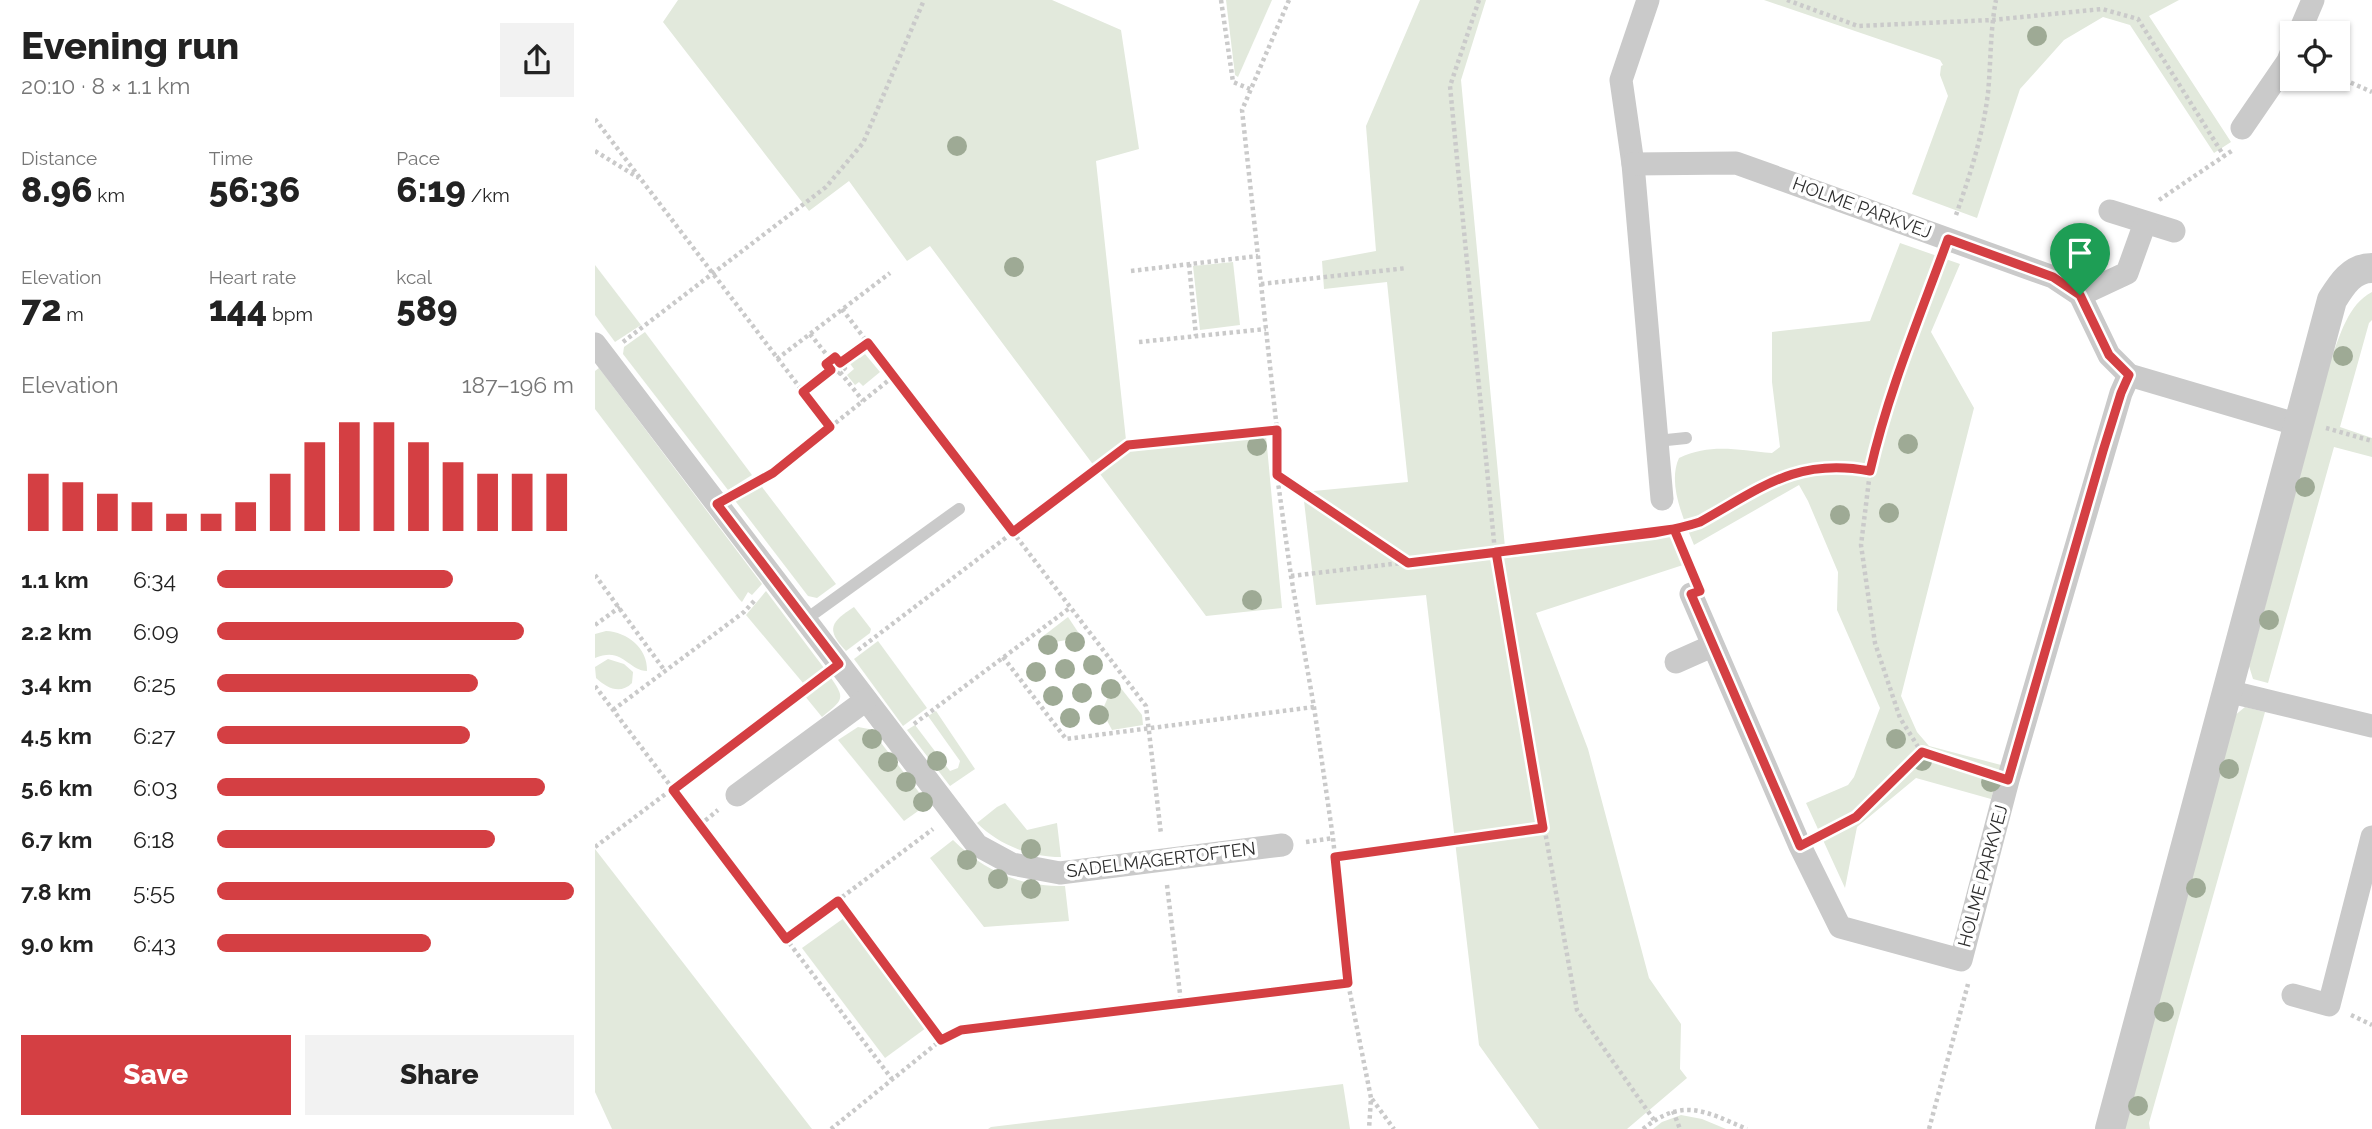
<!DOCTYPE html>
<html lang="en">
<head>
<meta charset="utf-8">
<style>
	:root { --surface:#fff; --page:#f2f2f2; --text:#222; --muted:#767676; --accent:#d43f43 }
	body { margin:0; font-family:Raleway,sans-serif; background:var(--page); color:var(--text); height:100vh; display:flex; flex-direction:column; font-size:26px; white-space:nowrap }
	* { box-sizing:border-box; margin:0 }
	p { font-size:23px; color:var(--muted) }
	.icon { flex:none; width:38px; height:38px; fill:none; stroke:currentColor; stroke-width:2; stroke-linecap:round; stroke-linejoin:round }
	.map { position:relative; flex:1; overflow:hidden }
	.side { display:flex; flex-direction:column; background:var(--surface); width:595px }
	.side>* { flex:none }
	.fabs { position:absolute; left:1685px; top:21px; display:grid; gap:14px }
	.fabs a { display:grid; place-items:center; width:70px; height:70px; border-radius:0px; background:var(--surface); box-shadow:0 2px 5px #0004; font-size:35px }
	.pin { position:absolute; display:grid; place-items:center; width:60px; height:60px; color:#fff; margin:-72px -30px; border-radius:50% 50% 50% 0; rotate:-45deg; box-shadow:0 0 7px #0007 }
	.pin .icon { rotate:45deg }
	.round { display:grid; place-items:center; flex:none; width:74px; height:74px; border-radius:0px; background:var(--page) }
	.head { display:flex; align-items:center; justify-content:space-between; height:119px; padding:0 21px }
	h1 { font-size:38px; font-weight:800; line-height:52px }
	.stats { display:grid; grid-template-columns:repeat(3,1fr); gap:10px; height:119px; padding:7px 21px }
	.stats div { display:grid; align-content:center }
	.stats b { font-size:35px; font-weight:800 }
	.stats small { font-size:19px; font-weight:400 }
	.stats p { font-size:19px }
	.chart { height:196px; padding:14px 21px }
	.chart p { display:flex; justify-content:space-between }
	.chart svg { width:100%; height:126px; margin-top:7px; stroke:var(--accent); stroke-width:6 }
	.action { display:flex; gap:14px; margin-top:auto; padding:14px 21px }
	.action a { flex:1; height:80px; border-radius:0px; background:var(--accent); color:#fff; font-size:28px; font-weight:800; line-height:80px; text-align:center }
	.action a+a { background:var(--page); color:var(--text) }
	ul { padding:0 21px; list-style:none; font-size:23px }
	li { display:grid; grid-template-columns:112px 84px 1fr; align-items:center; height:52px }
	li i { height:18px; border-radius:9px; background:var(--accent) }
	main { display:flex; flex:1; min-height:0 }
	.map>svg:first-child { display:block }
	.green { fill:#e2e9dc }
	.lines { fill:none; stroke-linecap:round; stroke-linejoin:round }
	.path { stroke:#cacaca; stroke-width:4.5; stroke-dasharray:3.5 3.5; stroke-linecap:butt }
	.service { stroke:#cacaca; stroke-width:12 }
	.minor { stroke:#cacaca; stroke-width:23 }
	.tertiary { stroke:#cacaca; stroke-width:30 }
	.tree { fill:#9eaa95 }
	.route-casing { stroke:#fff; stroke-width:14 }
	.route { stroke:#d43f43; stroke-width:9 }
	.labels { text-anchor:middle; stroke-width:7; stroke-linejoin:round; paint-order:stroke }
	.street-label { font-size:18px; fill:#2d2d2d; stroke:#fff }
</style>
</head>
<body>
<main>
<section class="side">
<div class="head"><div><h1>Evening run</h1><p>20:10 · 8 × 1.1 km</p></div><a class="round"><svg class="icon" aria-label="share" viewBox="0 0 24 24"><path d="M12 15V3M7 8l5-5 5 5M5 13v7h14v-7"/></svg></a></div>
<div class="stats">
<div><p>Distance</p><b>8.96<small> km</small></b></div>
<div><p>Time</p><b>56:36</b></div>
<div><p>Pace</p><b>6:19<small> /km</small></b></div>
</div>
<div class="stats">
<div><p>Elevation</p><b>72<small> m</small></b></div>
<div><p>Heart rate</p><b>144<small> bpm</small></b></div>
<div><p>kcal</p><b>589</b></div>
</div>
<div class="chart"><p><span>Elevation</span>187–196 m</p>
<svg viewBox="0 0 160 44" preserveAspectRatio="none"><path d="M5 44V24M15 44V27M25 44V31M35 44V34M45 44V38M55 44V38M65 44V34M75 44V24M85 44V13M95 44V6M105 44V6M115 44V13M125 44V20M135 44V24M145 44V24M155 44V24"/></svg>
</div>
<ul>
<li><b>1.1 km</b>6:34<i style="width:66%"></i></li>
<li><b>2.2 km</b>6:09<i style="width:86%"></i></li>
<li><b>3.4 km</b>6:25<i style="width:73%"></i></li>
<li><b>4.5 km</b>6:27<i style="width:71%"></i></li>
<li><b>5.6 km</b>6:03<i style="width:92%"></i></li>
<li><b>6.7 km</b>6:18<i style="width:78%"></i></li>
<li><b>7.8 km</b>5:55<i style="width:100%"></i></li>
<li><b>9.0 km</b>6:43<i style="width:60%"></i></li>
</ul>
<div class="action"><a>Save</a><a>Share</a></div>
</section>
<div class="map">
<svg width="1777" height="1129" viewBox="0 0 1777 1129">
	<rect width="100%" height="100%" fill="#fff"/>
	<g class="green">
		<polygon points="83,0 457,0 526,30 544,149 501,161 531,440 670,425 687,608 611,616 335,246 312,261 254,181 214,211 68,22"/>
		<polygon points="631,0 677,0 643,77 640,75"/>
		<polygon points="825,0 891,0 866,80 911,558 1077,536 1088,565 941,613 993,749 1054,978 1086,1024 1085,1069 1092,1078 1032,1129 944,1129 884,1045 831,595 721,605 708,492 813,482 792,282 729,289 727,261 781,251 771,126"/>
		<polygon points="1169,0 1584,0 1554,16 1636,142 1619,153 1535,25 1508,17 1469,40 1425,89 1382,218 1317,194 1353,96 1345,75 1346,66 1348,65 1345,60"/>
		<path d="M1305,243l60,21 -29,68 43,76 -73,288 16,36 12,14 72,19 -10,34 -75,-21 -59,49 -12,61 -39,-85 42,-18 6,-8 26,-69 -43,-98 1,-38 -30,-71 -9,-16 -105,60c-10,-25 -27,-61 -15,-87 32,-15 58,-8 93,-5l8,-6 -8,-65v-50l98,-11z"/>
		<polygon points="638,262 645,325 605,330 598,266"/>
		<polygon points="0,265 46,325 20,342 0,315"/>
		<path d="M1777,292v28l-3,3 -29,104 32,11v19l-38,-10 -66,236 -15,-4 -4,-13 82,-307c9,-23 17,-55 41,-67z"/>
		<polygon points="50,332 157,475 133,490 28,354 29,347"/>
		<polygon points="262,354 265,358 270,354 285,372 268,386 264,382 260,385 252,375 259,369 253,361"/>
		<polygon points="4,368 167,584 157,595 153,592 147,602 144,599 0,409 0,371"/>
		<polygon points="164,483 241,584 222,598 213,596 138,498"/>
		<polygon points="171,591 229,668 208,683 151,615"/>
		<path d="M259,607l17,22 -1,4 -24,18c-21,-22 -15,-29 8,-44z"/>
		<polygon points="473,617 485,635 482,638 455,643 447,637"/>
		<path d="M11,631c21,1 42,17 41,40 -20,-1 -24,-25 -52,-13v-24z"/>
		<polygon points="283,641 332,708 308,726 259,659"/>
		<path d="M13,659l16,5 9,8 -1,11c-12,12 -25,5 -36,-5l-1,-11z"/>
		<path d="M234,675c17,24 15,24 -7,42l-18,-22z"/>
		<polygon points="525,687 547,715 548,725 517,730 507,711 514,695"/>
		<polygon points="1650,707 1670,712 1554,1123 1555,1129 1529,1129 1639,716"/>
		<polygon points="341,711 380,769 355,786 312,730 320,725 355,771 363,768 365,761 333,716"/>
		<polygon points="263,727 274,729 280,735 333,804 309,821 243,740"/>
		<path d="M410,803l22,27 30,-7 4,34c-31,0 -62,-12 -84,-34l20,-16z"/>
		<path d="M358,840c33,32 65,46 112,46l4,35 -85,6 -54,-69z"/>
		<polygon points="0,849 217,1129 17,1129 0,1092"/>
		<polygon points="249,918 331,1028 290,1058 207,948"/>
		<polygon points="748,1084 755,1129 393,1129 396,1127"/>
		<polygon points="1086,1115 1107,1119 1131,1129 1058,1129 1067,1122"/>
	</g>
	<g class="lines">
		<g class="path">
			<polyline points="626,0 638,82 655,89"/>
			<polyline points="694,0 647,110 682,430 682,475 696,576 719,707 738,838 753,983 776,1098 774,1129"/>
			<polyline points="884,0 855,86 900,552 982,1010 1059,1120"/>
			<polyline points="1192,0 1263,26 1397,20 1507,9 1543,19 1629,156"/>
			<polyline points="1743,77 1777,92"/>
			<polyline points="0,119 235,427"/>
			<polyline points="0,151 44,178"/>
			<polyline points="1564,200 1638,150"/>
			<path d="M1361,215c14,-40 27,-80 32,-122 3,-31 2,-62 8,-93"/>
			<polyline points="594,264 601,336"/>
			<polyline points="536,271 663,256"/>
			<polyline points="666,284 812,268"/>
			<polyline points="247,309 551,706 566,834"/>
			<polyline points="215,334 236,360"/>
			<polyline points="28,342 231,187 268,143 329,0"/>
			<polyline points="544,342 671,329"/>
			<polygon points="240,357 250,368 241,376 231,364"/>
			<polyline points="182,359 295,273"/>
			<polyline points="245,363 273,343"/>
			<polyline points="245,372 268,401"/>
			<polyline points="208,392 236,370"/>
			<polyline points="1731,428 1777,441"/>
			<polyline points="683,475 812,562"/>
			<polyline points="144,492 178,473 299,376"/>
			<polyline points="1079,526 1097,570"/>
			<polyline points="0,575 70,671"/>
			<path d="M696,576l363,-43c16,-3 33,-5 48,-12 64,-31 90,-65 168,-49"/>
			<polyline points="0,625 25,607"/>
			<polyline points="263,650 533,445 682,430"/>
			<polyline points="408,657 471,739 719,707"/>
			<polyline points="0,686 297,1079"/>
			<polyline points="18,710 149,612 161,599"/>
			<polyline points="319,724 476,607"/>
			<polyline points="1327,753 1305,718 1280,643 1266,545 1275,472 1285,428 1344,263"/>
			<polyline points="105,825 123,810"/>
			<polyline points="1228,834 1260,817 1327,753 1389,772"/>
			<polyline points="711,842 738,838"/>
			<polyline points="0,847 225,678"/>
			<polyline points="740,857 948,828"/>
			<polyline points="572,885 586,1002"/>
			<polyline points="243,901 346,1040"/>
			<polyline points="191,939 338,829"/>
			<polyline points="1756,1015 1777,1025"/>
			<polyline points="777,1099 799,1129"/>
			<polyline points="1078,1111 1085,1129"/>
			<polyline points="236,1129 346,1040 366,1030 753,983"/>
			<path d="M1048,1129c40,-32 61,-18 104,0"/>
			<polyline points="1334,1129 1373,984"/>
		</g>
		<g class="service">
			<polyline points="1062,441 1091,438"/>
			<polyline points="210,620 364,509"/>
		</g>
		<g class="minor">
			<polyline points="1053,0 1026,80 1038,164 1067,499"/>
			<polyline points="1704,33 1718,0"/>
			<polyline points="1647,128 1693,61 1698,48"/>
			<polyline points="1038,164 1141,163 1458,277 1485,295 1514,355 1534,375 1704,425"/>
			<polyline points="1515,211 1579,231"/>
			<polyline points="1485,295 1532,273 1550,223"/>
			<polyline points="0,344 382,845 417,864 465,873 687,845"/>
			<polyline points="1096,594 1205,846 1245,927 1366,960 1413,780 1509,451 1526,393 1534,375"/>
			<polyline points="1081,662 1117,646"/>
			<polyline points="1632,691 1777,726"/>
			<polyline points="142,795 271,700"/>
			<polyline points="1698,995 1734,1005 1777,837"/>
		</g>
		<path class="tertiary" d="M1515,1129l222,-829c10,-16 20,-32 40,-32"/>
	</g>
	<g class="tree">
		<circle cx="1442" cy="36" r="10"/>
		<circle cx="362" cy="146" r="10"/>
		<circle cx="419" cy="267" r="10"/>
		<circle cx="1748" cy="356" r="10"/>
		<circle cx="1313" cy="444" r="10"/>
		<circle cx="662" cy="446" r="10"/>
		<circle cx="1710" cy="487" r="10"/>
		<circle cx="1294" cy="513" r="10"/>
		<circle cx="1245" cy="515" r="10"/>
		<circle cx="657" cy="600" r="10"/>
		<circle cx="1674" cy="620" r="10"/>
		<circle cx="480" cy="642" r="10"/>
		<circle cx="453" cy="645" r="10"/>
		<circle cx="498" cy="665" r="10"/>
		<circle cx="470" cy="669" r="10"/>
		<circle cx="441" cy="672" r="10"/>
		<circle cx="516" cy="689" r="10"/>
		<circle cx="487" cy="693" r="10"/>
		<circle cx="458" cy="696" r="10"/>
		<circle cx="504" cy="715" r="10"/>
		<circle cx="475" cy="718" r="10"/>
		<circle cx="277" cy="739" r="10"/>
		<circle cx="1301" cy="739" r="10"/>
		<circle cx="342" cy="761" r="10"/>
		<circle cx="1327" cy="761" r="10"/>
		<circle cx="293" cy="762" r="10"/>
		<circle cx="1634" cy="769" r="10"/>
		<circle cx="311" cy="782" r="10"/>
		<circle cx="1396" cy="782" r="10"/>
		<circle cx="328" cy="802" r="10"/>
		<circle cx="436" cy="849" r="10"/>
		<circle cx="372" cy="860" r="10"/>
		<circle cx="403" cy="879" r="10"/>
		<circle cx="1601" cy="888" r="10"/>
		<circle cx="436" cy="889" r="10"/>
		<circle cx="1569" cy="1012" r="10"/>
		<circle cx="1543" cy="1106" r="10"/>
	</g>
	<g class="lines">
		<g class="route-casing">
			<path id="route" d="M1485,295l-27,-18 -105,-38c-28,77 -60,153 -78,232 -73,-14 -109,17 -170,51 -15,5 -30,8 -46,11l-246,30 -131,-88v-45l-149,15 -115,87 -145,-189 -28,20 -5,-6 -9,7 5,6 -28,22 27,35 -57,46 -56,31 122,160 -166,126 113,149 52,-38 103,139 20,-10 387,-47 -13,-126 208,-29 -47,-276 178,-23 26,62 -9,3 109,252 56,-29 66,-65 86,28 95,-329 18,-58 8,-18 -20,-20 -29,-60"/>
		</g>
		<use href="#route" class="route"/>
	</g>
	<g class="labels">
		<g class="street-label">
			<text transform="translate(1267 208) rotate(20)" y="6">HOLME PARKVEJ</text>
			<text transform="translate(566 860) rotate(-7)" y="6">SADELMAGERTOFTEN</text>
			<text transform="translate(1388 876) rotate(-75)" y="6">HOLME PARKVEJ</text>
		</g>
	</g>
</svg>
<div class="fabs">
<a><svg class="icon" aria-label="locate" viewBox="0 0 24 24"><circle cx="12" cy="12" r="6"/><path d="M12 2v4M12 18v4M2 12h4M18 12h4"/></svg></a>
</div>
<div class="pin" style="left:1485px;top:295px;background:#1e9e55"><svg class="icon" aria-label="arrive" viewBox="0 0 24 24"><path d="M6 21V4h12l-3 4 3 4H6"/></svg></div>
</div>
</main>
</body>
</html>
